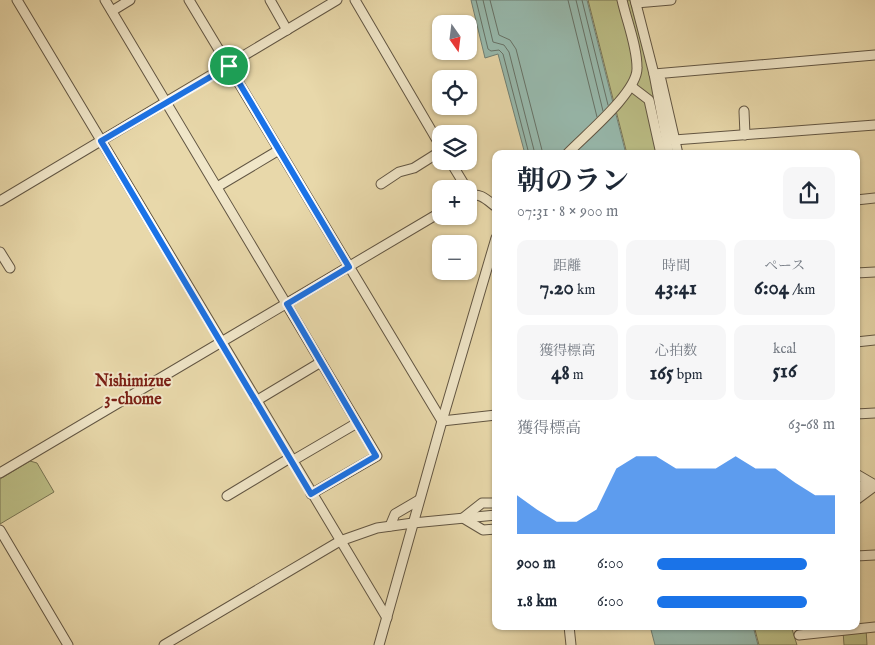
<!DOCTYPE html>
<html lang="ja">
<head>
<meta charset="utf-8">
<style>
	:root { --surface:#fff; --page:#f6f6f7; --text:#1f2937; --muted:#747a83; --accent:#1a73e8 }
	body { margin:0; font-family:"IM FELL English","Noto Serif JP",serif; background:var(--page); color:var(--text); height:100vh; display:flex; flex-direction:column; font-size:19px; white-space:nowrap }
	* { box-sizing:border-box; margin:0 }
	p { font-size:16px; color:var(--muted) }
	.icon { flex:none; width:28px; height:28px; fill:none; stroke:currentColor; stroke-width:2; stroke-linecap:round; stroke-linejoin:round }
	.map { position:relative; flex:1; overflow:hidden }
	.side { position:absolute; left:492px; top:150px; width:368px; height:480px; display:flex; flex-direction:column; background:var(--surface); border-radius:10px; box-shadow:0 1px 4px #0004 }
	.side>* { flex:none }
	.needle { width:32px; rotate:166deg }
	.fabs { position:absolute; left:432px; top:15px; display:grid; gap:10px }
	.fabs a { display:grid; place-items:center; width:45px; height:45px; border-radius:10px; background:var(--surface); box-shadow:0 1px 4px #0004; font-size:25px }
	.pin { position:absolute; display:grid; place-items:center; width:42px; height:42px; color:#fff; margin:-21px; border:2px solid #fff; border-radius:50%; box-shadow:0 1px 5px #0007 }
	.round { display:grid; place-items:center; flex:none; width:52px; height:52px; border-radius:10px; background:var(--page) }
	.overview { display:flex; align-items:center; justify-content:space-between; height:85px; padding:0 25px }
	h1 { font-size:28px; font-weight:700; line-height:38px }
	.metrics { display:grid; grid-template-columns:repeat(3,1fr); gap:8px; height:85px; padding:5px 25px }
	.metrics div { display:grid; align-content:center; border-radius:10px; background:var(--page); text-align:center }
	.metrics b { font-size:21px; font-weight:700 }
	.metrics small { font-size:14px; font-weight:400 }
	.metrics p { font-size:14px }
	.chart { height:140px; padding:10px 25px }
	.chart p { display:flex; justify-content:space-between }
	.chart svg { width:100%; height:90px; margin-top:5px; fill:var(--accent); opacity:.7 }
	ul { padding:0 25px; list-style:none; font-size:16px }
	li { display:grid; grid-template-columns:80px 60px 1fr; align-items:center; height:38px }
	li i { height:12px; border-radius:6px; background:var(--accent) }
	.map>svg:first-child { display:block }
	.green { fill:#bbbd85; stroke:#787453 }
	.water { fill:#97b9ad; stroke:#708075 }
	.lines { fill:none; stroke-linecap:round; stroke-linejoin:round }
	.shore { stroke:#667267; stroke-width:1 }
	.minor-casing { stroke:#625643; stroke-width:11 }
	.minor { stroke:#f0e6c8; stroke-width:9 }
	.route-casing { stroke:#fff; stroke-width:10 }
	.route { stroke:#1a73e8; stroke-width:6 }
	.labels { text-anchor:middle; stroke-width:4; stroke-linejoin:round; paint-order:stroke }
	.neighbourhood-label { font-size:16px; font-weight:bold; fill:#7a1f14; stroke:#f0e6c8 }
</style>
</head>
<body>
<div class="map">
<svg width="875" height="645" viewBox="0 0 875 645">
	<rect width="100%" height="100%" fill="#e8d8aa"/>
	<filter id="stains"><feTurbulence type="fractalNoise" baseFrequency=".004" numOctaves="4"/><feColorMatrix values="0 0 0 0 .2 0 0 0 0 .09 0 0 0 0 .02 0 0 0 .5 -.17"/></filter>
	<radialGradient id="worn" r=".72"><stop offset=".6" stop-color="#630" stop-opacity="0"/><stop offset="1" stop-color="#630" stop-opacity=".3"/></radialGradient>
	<g class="green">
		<polygon points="588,0 630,0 671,154 627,154"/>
		<polygon points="30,461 37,463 54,492 0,524 0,479"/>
		<polygon points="754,626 791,626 797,645 759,645"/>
		<polygon points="866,629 867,645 844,645 843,631"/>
	</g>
	<g class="water">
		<polygon points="471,0 587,0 626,154 525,154 498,54 485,58"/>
		<polygon points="650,626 753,626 758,645 655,645"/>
	</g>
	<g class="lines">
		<g class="shore">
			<polyline points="476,0 488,49 491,51 499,50 503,54 529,154"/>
			<polyline points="483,0 493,42 504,45 509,52 535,154"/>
			<polyline points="490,0 499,35 510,40 516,49 543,154"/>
			<polyline points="568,0 597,117"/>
			<polyline points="576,0 603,111"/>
			<polyline points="582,0 608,105"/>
		</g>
		<g class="minor-casing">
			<g id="minor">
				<polyline points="17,0 387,618"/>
				<polyline points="105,0 377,456 311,494"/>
				<polyline points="189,0 442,421 496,415"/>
				<polyline points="270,0 287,30"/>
				<polyline points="355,0 441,147"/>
				<polyline points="635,0 654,74 669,154"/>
				<polyline points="636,3 671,0"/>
				<polyline points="112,11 130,0"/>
				<polyline points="654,74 875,55"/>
				<polyline points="658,77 661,80 678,154"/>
				<polyline points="632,87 649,100 661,154"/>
				<polyline points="744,111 745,135"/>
				<polyline points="674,140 875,125"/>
				<path d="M567,154c17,-18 71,-62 70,-86 0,-22 -10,-46 -15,-68"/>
				<polyline points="450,161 467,189"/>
				<polyline points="381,184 399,172 414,168 441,151"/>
				<polyline points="217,187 279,150"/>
				<path d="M469,196c11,-4 18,4 27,11"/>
				<polyline points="856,200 875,198"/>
				<polyline points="0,201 337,0"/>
				<polyline points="0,252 10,268"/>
				<polyline points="856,273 875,272"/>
				<polyline points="856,342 875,340"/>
				<polyline points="256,401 321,362"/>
				<polyline points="856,414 875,413"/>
				<polyline points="292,461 357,423"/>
				<polyline points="0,473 441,212"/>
				<polyline points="856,474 875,485"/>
				<polyline points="856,487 875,485"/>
				<polyline points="227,496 290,458"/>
				<polyline points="856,500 875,486"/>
				<polyline points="496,503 482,503 463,518 483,530 496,529"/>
				<polyline points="390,526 395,514 419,500"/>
				<polyline points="0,530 68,645"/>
				<polyline points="856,556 875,555"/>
				<polyline points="569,626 571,645"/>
				<polyline points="799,635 875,627"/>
				<polyline points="164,645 340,541 377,528 413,523 496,515"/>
				<polyline points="379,645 442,421 496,238"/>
			</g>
		</g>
		<use href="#minor" class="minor"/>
	</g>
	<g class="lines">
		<g class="route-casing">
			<polygon id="route" points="229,66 349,267 287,304 376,456 311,494 101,141"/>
		</g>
		<use href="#route" class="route"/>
	</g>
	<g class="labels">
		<g class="neighbourhood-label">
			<text x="133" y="386">Nishimizue<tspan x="133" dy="18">3-chome</tspan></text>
		</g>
	</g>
	<rect width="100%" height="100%" filter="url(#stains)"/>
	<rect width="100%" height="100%" fill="url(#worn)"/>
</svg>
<div class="fabs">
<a><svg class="needle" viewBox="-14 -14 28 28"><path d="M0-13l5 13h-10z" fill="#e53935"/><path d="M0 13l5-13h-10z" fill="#747a83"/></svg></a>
<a><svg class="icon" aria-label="locate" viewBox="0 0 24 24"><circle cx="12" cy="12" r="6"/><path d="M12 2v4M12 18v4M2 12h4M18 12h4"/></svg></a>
<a><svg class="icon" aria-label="layers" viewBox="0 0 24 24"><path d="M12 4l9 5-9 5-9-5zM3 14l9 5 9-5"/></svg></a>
<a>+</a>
<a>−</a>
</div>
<div class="pin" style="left:229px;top:66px;background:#1e9e55"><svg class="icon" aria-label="arrive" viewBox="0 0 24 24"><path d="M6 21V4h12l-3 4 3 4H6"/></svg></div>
<section class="side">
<div class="overview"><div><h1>朝のラン</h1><p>07:31 · 8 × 900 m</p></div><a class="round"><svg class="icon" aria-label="share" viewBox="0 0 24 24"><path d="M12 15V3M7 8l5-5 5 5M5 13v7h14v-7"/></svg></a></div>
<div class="metrics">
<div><p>距離</p><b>7.20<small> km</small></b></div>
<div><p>時間</p><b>43:41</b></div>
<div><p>ペース</p><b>6:04<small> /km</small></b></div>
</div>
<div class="metrics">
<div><p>獲得標高</p><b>48<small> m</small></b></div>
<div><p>心拍数</p><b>165<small> bpm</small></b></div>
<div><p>kcal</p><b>516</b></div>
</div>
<div class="chart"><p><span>獲得標高</span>63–68 m</p>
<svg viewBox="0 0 160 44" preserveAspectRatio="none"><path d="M0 44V25L10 32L20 38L30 38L40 32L50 12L60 6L70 6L80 12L90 12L100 12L110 6L120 12L130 12L140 19L150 25L160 25V44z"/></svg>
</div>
<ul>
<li><b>900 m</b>6:00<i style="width:84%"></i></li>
<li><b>1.8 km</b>6:00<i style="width:84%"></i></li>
</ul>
</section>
</div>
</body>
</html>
